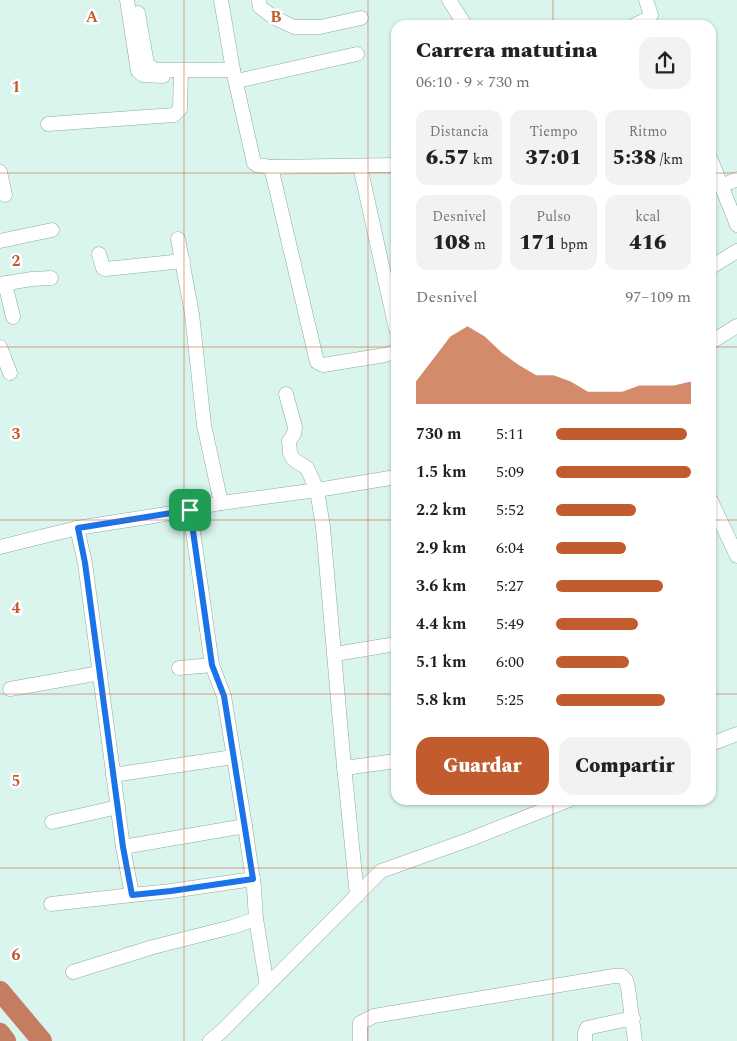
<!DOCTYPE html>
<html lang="es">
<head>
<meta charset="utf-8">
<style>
	:root { --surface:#fff; --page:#f2f2f2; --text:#222; --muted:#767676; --accent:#c25b2e }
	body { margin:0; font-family:Spectral,serif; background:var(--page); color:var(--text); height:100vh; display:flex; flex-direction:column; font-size:19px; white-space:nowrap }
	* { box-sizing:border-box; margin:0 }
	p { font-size:16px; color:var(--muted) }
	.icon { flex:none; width:28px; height:28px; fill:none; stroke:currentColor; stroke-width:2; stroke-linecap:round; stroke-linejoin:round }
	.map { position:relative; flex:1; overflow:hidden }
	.side { position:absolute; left:391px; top:20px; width:325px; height:785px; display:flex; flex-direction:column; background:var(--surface); border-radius:15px; box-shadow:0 1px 4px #0004 }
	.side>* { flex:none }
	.pin { position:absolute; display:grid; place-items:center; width:42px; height:42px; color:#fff; margin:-21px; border-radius:10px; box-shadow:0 2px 8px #0006 }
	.round { display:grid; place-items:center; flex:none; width:52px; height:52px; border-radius:15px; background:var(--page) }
	.overview { display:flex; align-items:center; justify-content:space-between; height:85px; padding:0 25px }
	h1 { font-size:22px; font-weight:800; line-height:38px }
	.stats { display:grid; grid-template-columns:repeat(3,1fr); gap:8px; height:85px; padding:5px 25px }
	.stats div { display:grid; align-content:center; border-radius:12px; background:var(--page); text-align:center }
	.stats b { font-size:21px; font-weight:800 }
	.stats small { font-size:14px; font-weight:400 }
	.stats p { font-size:14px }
	.chart { height:140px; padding:10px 25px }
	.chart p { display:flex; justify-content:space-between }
	.chart svg { width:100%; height:90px; margin-top:5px; fill:var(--accent); opacity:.7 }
	.primary-button { display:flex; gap:10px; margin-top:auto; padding:10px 25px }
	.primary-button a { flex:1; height:58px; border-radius:15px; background:var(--accent); color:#fff; font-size:20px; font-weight:800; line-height:58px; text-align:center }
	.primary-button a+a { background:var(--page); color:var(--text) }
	ul { padding:0 25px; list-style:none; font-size:16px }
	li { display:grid; grid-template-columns:80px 60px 1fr; align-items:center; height:38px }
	li i { height:12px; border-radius:6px; background:var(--accent) }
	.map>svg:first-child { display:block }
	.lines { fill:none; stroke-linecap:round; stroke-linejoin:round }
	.minor-casing { stroke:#90a9a2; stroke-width:15 }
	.highway-casing { stroke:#d8dad9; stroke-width:21 }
	.minor { stroke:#fff; stroke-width:14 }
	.highway { stroke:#c47d61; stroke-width:20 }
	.route-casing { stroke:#fff; stroke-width:10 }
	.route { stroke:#1a73e8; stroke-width:6 }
	.grid { fill:none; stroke:#c25b2e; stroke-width:1; stroke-opacity:0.55 }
	.grid-label { font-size:16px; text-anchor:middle; font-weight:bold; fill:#c25b2e; stroke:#fff; stroke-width:5; stroke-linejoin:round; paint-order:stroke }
</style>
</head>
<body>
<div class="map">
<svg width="737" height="1041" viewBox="0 0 737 1041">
	<rect width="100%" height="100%" fill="#daf5ed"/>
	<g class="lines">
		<g class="minor-casing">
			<g id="minor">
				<polyline points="127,0 138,71 143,75 163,76"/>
				<polyline points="221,0 233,70 254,163 257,165 271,167 396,165"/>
				<polyline points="259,0 260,7 273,17 294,27 320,27 361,18"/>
				<polyline points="449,0 465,25"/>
				<polyline points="138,13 147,64 155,70 233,70"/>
				<polyline points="635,25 649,18 651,15 646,0"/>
				<polyline points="237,81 357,54"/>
				<polyline points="48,124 174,115 180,109 181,71"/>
				<polyline points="711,160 737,225"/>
				<polyline points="360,166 396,329"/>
				<polyline points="271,167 317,362 323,365 385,355 396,351"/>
				<polyline points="0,172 5,195"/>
				<polyline points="722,186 737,179"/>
				<polyline points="178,239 192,314 204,425 221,503"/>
				<polyline points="0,241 52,230"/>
				<polyline points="99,254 103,268 106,269 183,261"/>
				<polyline points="711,267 737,251"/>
				<polyline points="5,283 13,317"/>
				<polyline points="0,284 32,279 51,278"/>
				<polyline points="711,342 737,326"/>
				<polyline points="0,347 10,373"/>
				<polyline points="286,394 295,427 294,434 289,441 290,453 293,459 307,468 317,490 323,527 342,745 357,896"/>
				<polyline points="711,501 737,556"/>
				<polyline points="190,510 212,665 224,696 245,826 254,888 256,919 267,986"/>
				<polyline points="77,528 85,563 123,847 132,895 171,891 253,879"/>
				<polyline points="0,547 77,528 160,515 221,503 317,490 396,477"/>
				<polyline points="335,654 396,644"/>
				<polyline points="179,668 212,665"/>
				<polyline points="10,689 100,673"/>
				<polyline points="711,744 737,734"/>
				<polyline points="344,768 396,761"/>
				<polyline points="113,775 233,757"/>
				<polyline points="52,822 118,807"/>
				<polyline points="123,847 245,826"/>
				<polyline points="51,904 132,895"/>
				<polyline points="73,972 153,947 232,927 256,919"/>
				<polyline points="210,1041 222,1031 381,871 468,840 569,800"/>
				<polyline points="360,1041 360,1023 374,1016 614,976 622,976 626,980 628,988 635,1041"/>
				<polyline points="585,1041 585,1033 587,1028 633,1018"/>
			</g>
		</g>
		<g class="highway-casing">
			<g id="highway">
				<polyline points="0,991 42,1041"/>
				<polyline points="0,1033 6,1041"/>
			</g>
		</g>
		<use href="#minor" class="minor"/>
		<use href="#highway" class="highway"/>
	</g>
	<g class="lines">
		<g class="route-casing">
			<polygon id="route" points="190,510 212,665 224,696 253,879 171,891 132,895 123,847 85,563 78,528"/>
		</g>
		<use href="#route" class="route"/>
	</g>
	<path class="grid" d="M184,0v1041M368,0v1041M553,0v25M0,173h396M711,173h26M0,347h396M711,347h26M0,520h396M711,520h26M0,694h396M711,694h26M553,800v241M0,868h737"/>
	<g class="grid-label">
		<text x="92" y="22">A</text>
		<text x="276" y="22">B</text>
		<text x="16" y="92">1</text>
		<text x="16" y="266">2</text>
		<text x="16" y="439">3</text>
		<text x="16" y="613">4</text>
		<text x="16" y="786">5</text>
		<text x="16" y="960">6</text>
	</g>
</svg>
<div class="pin" style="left:190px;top:510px;background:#1e9e55"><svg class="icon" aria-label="arrive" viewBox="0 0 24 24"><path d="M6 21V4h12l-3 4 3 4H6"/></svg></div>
<section class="side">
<div class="overview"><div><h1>Carrera matutina</h1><p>06:10 · 9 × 730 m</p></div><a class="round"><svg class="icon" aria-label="share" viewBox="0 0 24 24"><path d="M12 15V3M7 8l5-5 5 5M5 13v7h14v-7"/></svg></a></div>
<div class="stats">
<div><p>Distancia</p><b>6.57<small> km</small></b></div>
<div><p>Tiempo</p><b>37:01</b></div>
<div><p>Ritmo</p><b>5:38<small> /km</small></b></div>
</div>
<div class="stats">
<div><p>Desnivel</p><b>108<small> m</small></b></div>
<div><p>Pulso</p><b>171<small> bpm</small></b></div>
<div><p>kcal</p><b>416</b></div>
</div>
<div class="chart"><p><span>Desnivel</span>97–109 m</p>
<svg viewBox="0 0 160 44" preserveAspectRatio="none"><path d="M0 44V33L10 22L20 11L30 6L40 11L50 19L60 25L70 30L80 30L90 33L100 38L110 38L120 38L130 35L140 35L150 35L160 33V44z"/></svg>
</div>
<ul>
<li><b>730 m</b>5:11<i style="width:97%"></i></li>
<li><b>1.5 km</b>5:09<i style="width:100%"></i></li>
<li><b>2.2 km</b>5:52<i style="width:59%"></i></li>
<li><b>2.9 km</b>6:04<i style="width:52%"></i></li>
<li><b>3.6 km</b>5:27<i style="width:79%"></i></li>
<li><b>4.4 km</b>5:49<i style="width:61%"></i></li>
<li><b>5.1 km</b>6:00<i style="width:54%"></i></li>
<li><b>5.8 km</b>5:25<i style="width:81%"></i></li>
</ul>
<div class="primary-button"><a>Guardar</a><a>Compartir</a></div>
</section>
</div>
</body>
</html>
